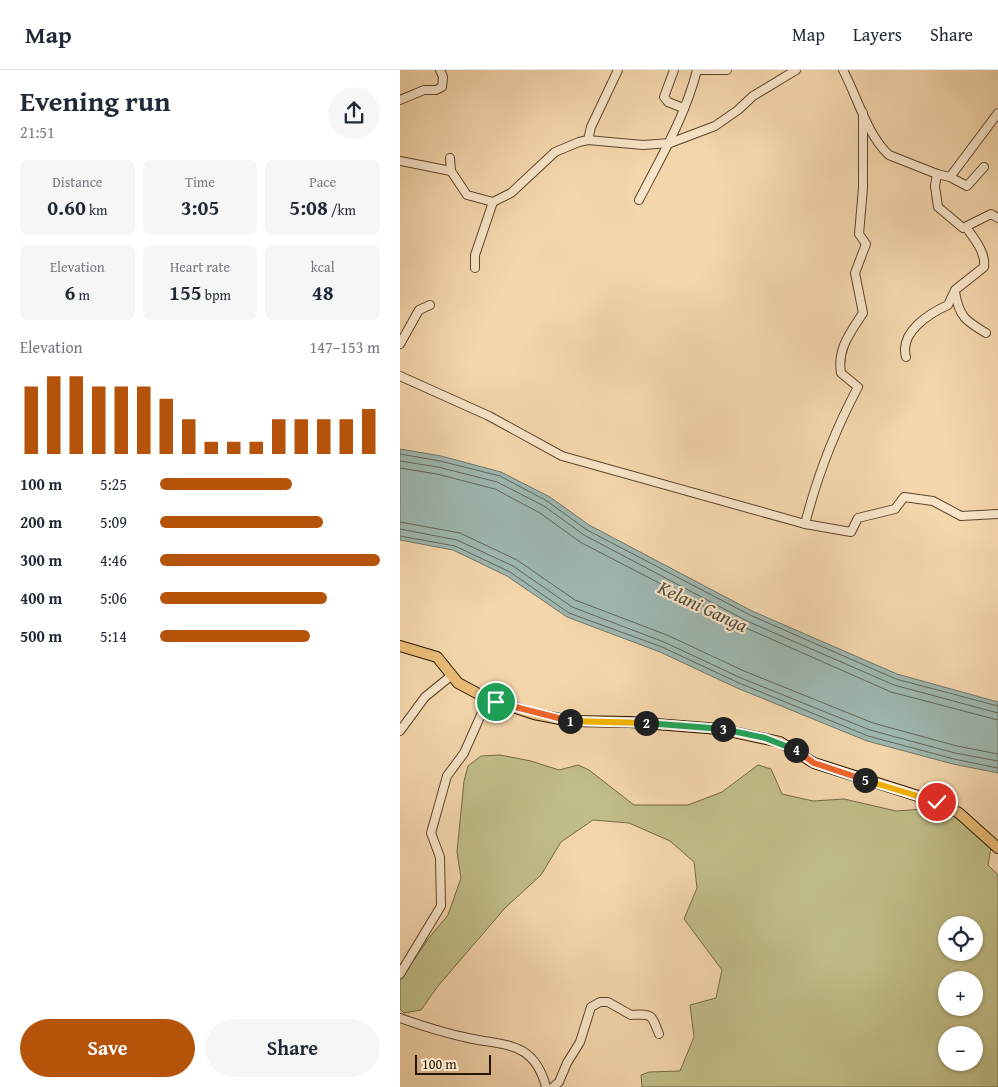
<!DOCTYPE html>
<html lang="en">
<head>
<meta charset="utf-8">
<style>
	:root { --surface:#fff; --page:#f6f6f7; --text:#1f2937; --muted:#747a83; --line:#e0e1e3; --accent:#b45309 }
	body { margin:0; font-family:"Gentium Book Plus",serif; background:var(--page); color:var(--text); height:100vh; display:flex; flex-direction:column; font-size:19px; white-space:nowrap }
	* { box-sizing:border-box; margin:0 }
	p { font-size:16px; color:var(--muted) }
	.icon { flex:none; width:28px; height:28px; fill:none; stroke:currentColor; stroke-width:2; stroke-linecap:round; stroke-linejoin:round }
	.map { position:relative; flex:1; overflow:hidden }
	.sheet { display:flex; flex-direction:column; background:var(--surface); width:400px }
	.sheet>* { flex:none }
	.tools { position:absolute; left:538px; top:846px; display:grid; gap:10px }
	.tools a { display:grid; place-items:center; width:45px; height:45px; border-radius:50%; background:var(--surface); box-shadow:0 1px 4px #0004; font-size:25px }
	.scale { position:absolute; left:15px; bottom:12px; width:76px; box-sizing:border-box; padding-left:5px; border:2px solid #281600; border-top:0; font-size:14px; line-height:18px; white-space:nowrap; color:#281600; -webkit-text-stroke:4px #f8e4c8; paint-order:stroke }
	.pin { position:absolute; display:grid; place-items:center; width:42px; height:42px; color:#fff; margin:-21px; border:2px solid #fff; border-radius:50%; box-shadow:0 1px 5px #0007 }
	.km { position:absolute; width:25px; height:25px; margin:-12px; border-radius:50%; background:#222; color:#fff; font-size:14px; line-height:25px; text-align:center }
	.round { display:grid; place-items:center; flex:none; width:52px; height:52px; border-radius:26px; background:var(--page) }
	.headline { display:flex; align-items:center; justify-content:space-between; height:85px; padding:0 20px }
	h1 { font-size:28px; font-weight:700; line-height:38px }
	.metrics { display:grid; grid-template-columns:repeat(3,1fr); gap:8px; height:85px; padding:5px 20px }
	.metrics div { display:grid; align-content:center; border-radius:8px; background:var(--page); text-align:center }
	.metrics b { font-size:21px; font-weight:700 }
	.metrics small { font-size:14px; font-weight:400 }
	.metrics p { font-size:14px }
	.chart { height:140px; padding:10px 20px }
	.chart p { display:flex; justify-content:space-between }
	.chart svg { width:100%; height:90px; margin-top:5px; stroke:var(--accent); stroke-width:6 }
	.action { display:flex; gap:10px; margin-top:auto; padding:10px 20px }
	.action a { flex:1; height:58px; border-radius:30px; background:var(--accent); color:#fff; font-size:20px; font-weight:700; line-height:58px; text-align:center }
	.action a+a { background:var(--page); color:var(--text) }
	ul { padding:0 20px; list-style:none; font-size:16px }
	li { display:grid; grid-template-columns:80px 60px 1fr; align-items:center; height:38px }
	li i { height:12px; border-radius:6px; background:var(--accent) }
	header { display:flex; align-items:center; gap:30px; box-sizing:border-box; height:70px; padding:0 25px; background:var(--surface); border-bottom:1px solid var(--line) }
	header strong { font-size:24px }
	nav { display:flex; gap:28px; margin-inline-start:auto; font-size:18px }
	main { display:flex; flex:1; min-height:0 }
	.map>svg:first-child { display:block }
	.green { fill:#c0bd86; stroke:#746a43; fill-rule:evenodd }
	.water { fill:#9eb7b1; stroke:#6f776a }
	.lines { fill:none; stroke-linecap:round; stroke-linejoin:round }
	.shore { stroke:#636658; stroke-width:1 }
	.minor-casing { stroke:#5b462b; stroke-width:10 }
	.major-casing { stroke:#281600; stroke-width:12 }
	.minor { stroke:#f8e4c8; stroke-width:8 }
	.major { stroke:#eabb76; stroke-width:10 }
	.split-1-casing { stroke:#fff; stroke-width:10 }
	.split-2-casing { stroke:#fff; stroke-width:10 }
	.split-3-casing { stroke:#fff; stroke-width:10 }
	.split-4-casing { stroke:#fff; stroke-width:10 }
	.split-5-casing { stroke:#fff; stroke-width:10 }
	.split-6-casing { stroke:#fff; stroke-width:10 }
	.split-1 { stroke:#f0652b; stroke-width:6 }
	.split-2 { stroke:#f5b400; stroke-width:6 }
	.split-3 { stroke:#22a559; stroke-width:6 }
	.split-4 { stroke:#22a559; stroke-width:6 }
	.split-5 { stroke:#f0652b; stroke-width:6 }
	.split-6 { stroke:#f5b400; stroke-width:6 }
	.labels { text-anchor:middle; stroke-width:4.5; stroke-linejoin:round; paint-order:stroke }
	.water-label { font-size:19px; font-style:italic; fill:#514e3e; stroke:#f8e4c8 }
</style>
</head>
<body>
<header>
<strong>Map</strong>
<nav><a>Map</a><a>Layers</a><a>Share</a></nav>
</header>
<main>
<section class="sheet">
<div class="headline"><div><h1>Evening run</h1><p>21:51</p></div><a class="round"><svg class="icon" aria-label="share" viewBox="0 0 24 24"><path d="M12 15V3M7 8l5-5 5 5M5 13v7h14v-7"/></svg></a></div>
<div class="metrics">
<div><p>Distance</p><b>0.60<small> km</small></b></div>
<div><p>Time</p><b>3:05</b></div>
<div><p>Pace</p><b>5:08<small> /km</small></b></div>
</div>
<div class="metrics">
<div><p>Elevation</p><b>6<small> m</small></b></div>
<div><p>Heart rate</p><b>155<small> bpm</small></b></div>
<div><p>kcal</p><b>48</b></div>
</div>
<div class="chart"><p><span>Elevation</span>147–153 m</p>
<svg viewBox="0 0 160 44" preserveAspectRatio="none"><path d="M5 44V11M15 44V6M25 44V6M35 44V11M45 44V11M55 44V11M65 44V17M75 44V27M85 44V38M95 44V38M105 44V38M115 44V27M125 44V27M135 44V27M145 44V27M155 44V22"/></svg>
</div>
<ul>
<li><b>100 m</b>5:25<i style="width:60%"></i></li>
<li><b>200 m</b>5:09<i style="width:74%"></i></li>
<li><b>300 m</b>4:46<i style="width:100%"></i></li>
<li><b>400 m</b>5:06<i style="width:76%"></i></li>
<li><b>500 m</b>5:14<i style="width:68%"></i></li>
</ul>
<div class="action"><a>Save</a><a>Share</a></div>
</section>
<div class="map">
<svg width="598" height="1017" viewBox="0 0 598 1017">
	<rect width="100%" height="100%" fill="#f5d6ab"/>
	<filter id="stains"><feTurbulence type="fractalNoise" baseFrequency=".004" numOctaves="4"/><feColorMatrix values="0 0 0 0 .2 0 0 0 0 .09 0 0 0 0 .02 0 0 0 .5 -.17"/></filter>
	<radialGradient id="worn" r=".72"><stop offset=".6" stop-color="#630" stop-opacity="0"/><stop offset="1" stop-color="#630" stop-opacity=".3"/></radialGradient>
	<path class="green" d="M100,685l31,6 28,9 19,-5 11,5 45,35h54l34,-13 36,-27 13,4 11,25 31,7 31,-2 52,12 28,-2 20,2 17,9 30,28 -3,17 10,10v212h-356l-1,-12 8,-3 31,-1 14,-34 -4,-32 26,-7 6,-28 -38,-51 13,-31 -3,-26 -24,-21 -41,-18 -36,-3 -32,22 -20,33 -36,33 -67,78 -17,24 -17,3 -4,-4v-28l28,-42 20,-24 13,-37 -4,-26 7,-71 4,-15 13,-10zM546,855h28v27h-28zM546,910h28v28h-28zM546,965h28v27h-28z"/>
	<polygon class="water" points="0,379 41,386 101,402 150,427 189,455 352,541 497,604 598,632 598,703 553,694 467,671 337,618 260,582 167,547 107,506 53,480 0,470"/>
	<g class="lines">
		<g class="shore">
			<polyline points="0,384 40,391 100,406 147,431 187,460 350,545 496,609 598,636"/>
			<polyline points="0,391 38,397 97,412 144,436 184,465 347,551 494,615 598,643"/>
			<polyline points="0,398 37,404 95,419 140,443 180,472 344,557 491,622 598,650"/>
			<polyline points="0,452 60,463 117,490 175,530 267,565 344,601 473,653 557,676 598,684"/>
			<polyline points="0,459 57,470 113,496 172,537 264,572 341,608 470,660 555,683 598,691"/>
			<polyline points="0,466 55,476 110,502 169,543 262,577 339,613 468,666 554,689 598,698"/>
		</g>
		<g class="minor-casing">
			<g id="minor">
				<polyline points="274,0 264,27 268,32 283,38"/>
				<path d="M443,0c14,26 24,65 46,85l48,19"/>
				<polyline points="0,30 24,20 36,20 42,17 43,7 40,0"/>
				<polyline points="188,70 191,57 218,0"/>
				<polyline points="50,88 51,101 67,125 93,132 111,123 155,82 179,72 188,70 243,75 270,73 315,56 338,40 353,26 396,0"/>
				<polyline points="0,91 51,101"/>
				<polyline points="584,97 567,116 550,107 537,104 535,116 538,137 563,158 591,144 598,148"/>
				<polyline points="550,107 598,43"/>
				<path d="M239,130c22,-43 46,-83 58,-130h30"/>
				<polyline points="75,198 75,185 93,132"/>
				<path d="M555,222c4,25 11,29 31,41"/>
				<polyline points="0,274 19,240 30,235"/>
				<path d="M506,287c-7,-25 24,-44 42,-52l7,-15 29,-23c2,-15 -10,-28 -18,-40"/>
				<polyline points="0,306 89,346 162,386 405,454 451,462 458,448 495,439 504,427 533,431 561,446 598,444"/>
				<path d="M405,454c12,-47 30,-94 53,-137l-17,-14c-4,-24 9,-40 22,-60l-8,-40 11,-29 -7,-10 4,-46v-75"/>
				<polyline points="0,661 25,627 52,605"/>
				<polyline points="0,904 41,836 40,787 31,763 47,706 64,683 88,629"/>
				<path d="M0,948c22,8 45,15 68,20 38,8 66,3 78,49"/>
				<path d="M153,1017l6,-5 8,-19 13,-21 11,-35 9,-5h8l23,13c21,-1 20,-2 28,19"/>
			</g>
		</g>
		<g class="major-casing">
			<polyline id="major" points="0,576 37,587 58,613 88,629 134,644 170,651 230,652 319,659 380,672 414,693 537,732 559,743 598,778"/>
		</g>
		<use href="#minor" class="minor"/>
		<use href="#major" class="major"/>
	</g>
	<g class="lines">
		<g class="split-1-casing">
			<polyline id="split-1" points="96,632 170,651"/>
		</g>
		<g class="split-2-casing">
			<polyline id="split-2" points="170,651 246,653"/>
		</g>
		<g class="split-3-casing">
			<polyline id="split-3" points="246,653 323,659"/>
		</g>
		<g class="split-4-casing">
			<polyline id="split-4" points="323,659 365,668 396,680"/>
		</g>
		<g class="split-5-casing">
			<polyline id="split-5" points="396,680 414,693 465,710"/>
		</g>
		<g class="split-6-casing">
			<polyline id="split-6" points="465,710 537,732"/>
		</g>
		<use href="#split-1" class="split-1"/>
		<use href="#split-2" class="split-2"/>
		<use href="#split-3" class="split-3"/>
		<use href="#split-4" class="split-4"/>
		<use href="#split-5" class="split-5"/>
		<use href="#split-6" class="split-6"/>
	</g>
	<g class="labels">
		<g class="water-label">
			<text transform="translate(303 536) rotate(25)" y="7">Kelani Ganga</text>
		</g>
	</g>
	<rect width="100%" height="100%" filter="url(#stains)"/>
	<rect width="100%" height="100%" fill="url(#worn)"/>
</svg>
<div class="tools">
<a><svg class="icon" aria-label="locate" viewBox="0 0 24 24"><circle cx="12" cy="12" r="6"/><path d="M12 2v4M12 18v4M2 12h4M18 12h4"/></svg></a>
<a>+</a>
<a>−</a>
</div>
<div class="scale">100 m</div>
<div class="pin" style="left:96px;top:632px;background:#1e9e55"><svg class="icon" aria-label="arrive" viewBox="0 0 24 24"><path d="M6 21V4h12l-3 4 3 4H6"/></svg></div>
<div class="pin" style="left:537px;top:732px;background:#d93025"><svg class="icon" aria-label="check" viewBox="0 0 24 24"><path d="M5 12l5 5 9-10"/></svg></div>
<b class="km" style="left:170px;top:651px">1</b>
<b class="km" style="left:246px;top:653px">2</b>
<b class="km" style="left:323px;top:659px">3</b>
<b class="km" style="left:396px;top:680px">4</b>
<b class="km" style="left:465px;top:710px">5</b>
</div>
</main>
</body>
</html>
